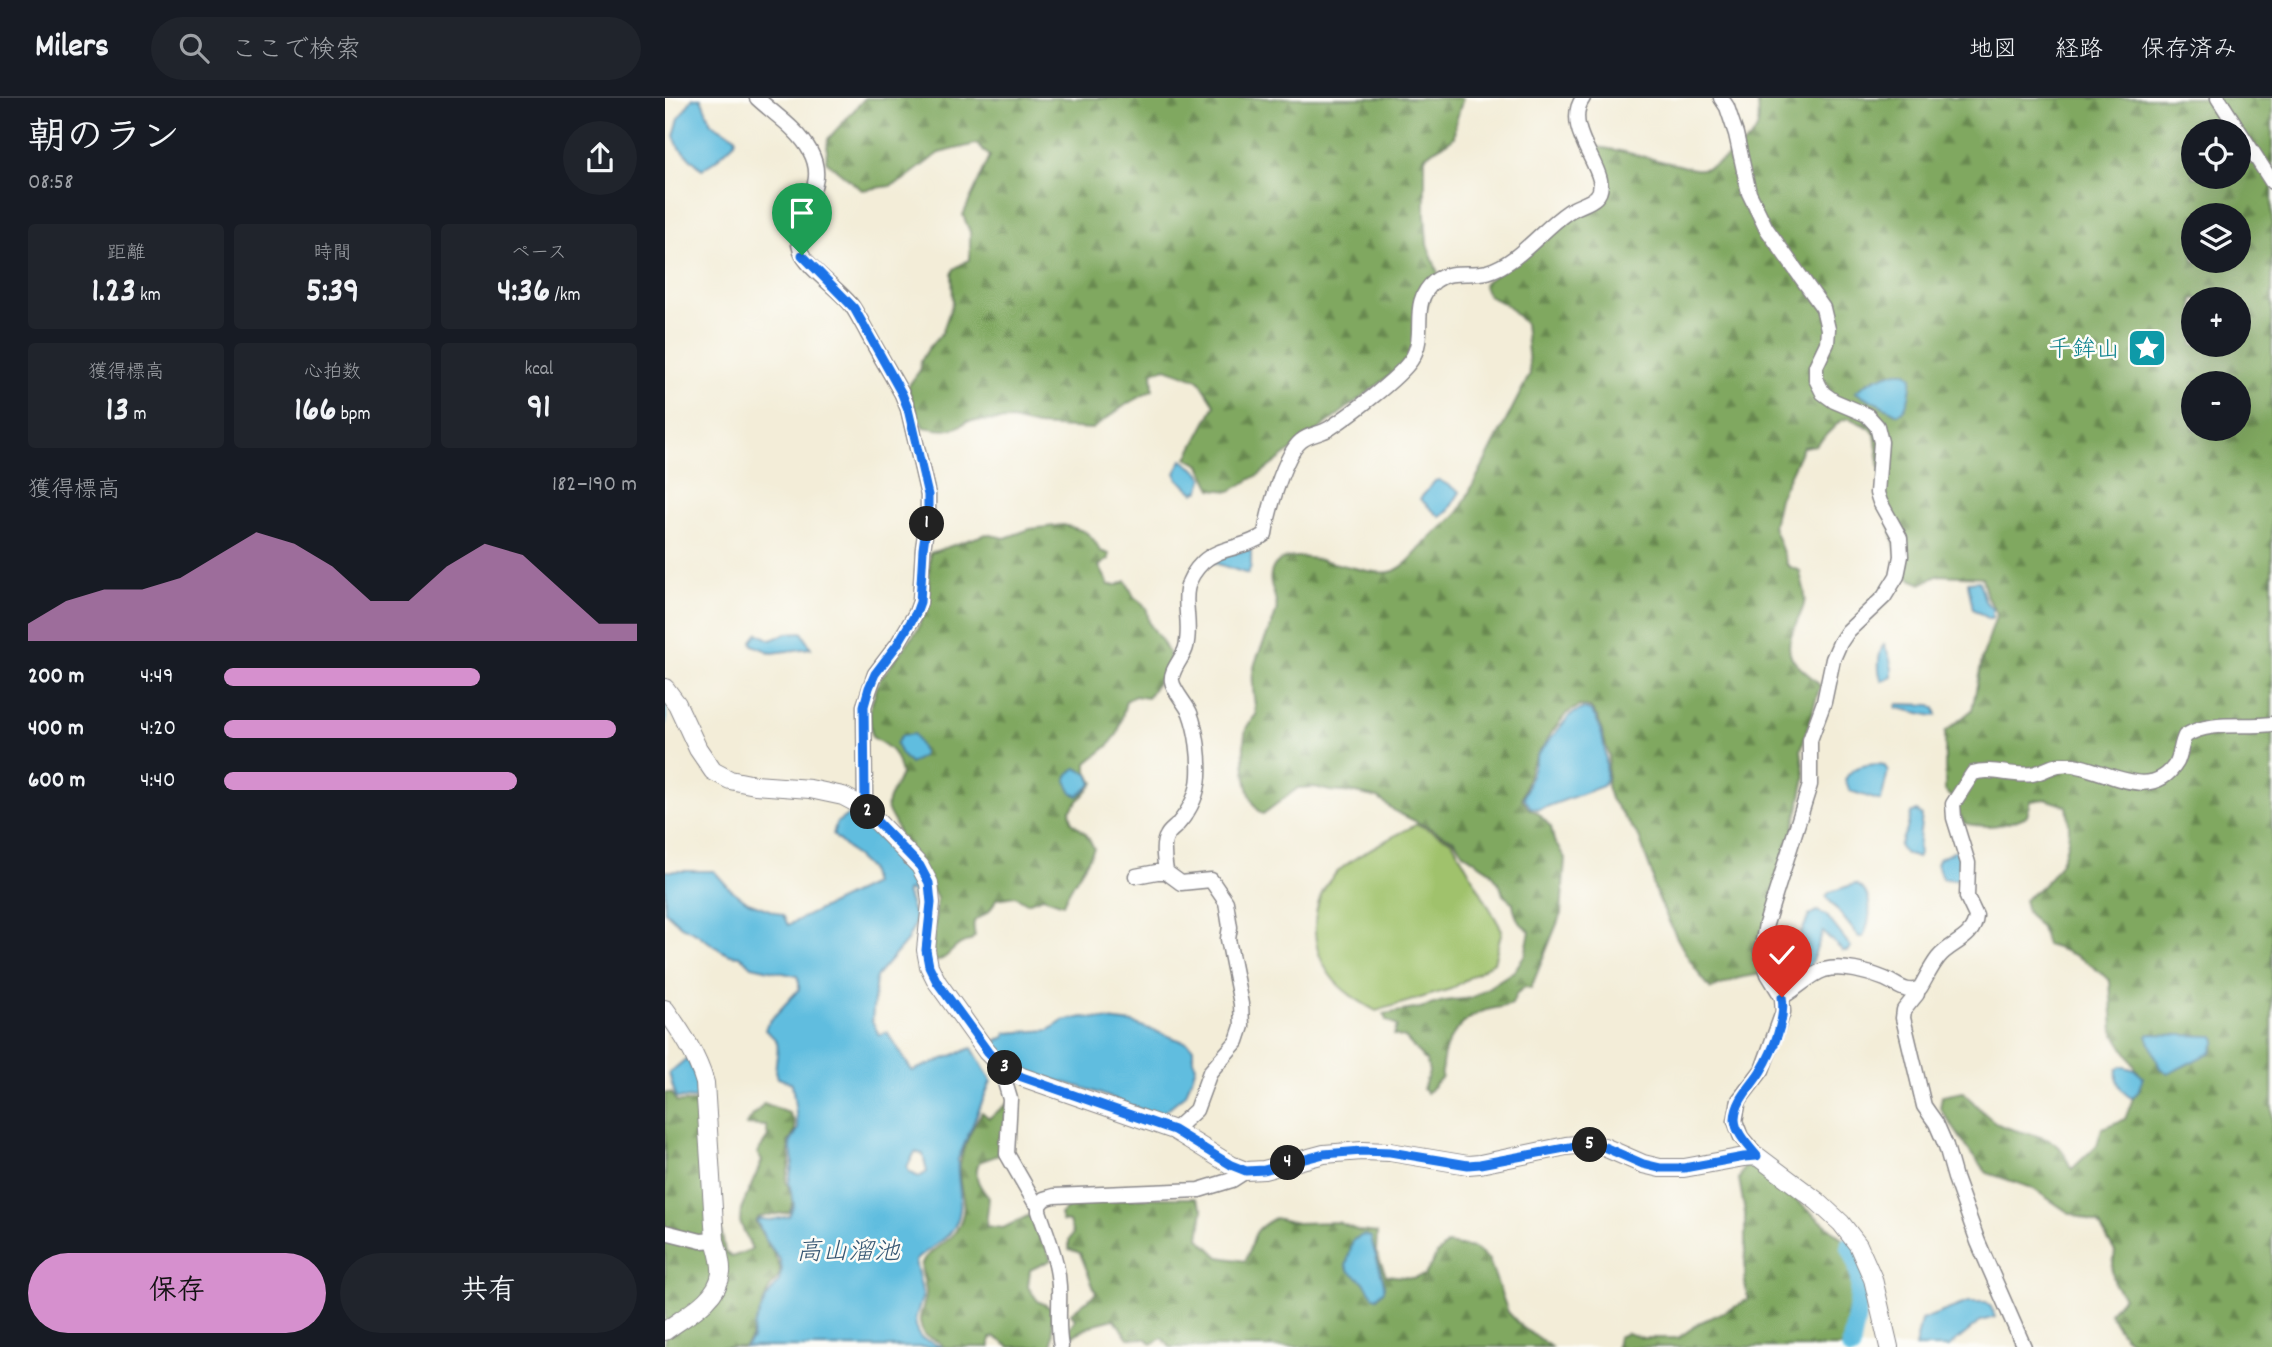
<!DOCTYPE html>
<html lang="ja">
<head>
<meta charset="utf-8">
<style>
	:root { --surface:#171b24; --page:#20242c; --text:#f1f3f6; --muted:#9ea1a6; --line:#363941; --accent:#d690ce }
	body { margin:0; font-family:Dekko,"Klee One",sans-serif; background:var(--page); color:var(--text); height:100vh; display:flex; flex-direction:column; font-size:26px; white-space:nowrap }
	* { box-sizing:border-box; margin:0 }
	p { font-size:23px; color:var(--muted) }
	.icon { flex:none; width:38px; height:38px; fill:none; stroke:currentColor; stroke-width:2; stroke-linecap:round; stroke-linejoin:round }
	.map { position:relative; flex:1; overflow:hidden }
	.drawer { display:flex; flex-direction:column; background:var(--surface); width:665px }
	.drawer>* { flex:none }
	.buttons { position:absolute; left:1516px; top:21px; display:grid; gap:14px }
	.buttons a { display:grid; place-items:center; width:70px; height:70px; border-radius:50%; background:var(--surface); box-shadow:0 7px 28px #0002; font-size:35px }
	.pin { position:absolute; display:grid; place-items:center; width:60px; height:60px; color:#fff; margin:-72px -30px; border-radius:50% 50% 50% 0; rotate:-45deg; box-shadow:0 0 7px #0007 }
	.pin .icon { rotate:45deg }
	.km { position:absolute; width:35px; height:35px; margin:-18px; border-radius:50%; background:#222; color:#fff; font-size:19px; line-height:35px; text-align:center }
	.round { display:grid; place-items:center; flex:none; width:74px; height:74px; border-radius:37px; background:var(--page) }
	.summary { display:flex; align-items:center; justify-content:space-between; height:119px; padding:0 28px }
	h1 { font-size:38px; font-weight:700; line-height:52px }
	.stats { display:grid; grid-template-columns:repeat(3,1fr); gap:10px; height:119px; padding:7px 28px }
	.stats div { display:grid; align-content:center; border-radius:7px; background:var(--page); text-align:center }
	.stats b { font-size:35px; font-weight:700 }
	.stats small { font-size:19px; font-weight:400 }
	.stats p { font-size:19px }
	.chart { height:196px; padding:14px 28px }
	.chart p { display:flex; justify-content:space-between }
	.chart svg { width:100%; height:126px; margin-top:7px; fill:var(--accent); opacity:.7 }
	.primary-button { display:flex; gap:14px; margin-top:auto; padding:14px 28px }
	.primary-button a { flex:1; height:80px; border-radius:42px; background:var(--accent); color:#111; font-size:28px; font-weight:700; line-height:80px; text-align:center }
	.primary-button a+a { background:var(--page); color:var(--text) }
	ul { padding:0 28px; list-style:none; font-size:23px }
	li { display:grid; grid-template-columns:112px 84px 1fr; align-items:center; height:52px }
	li i { height:18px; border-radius:9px; background:var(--accent) }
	header { display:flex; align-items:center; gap:42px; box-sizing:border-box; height:98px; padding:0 35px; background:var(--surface); border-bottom:2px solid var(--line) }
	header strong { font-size:33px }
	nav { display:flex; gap:38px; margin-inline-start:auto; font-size:24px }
	.search { width:490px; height:63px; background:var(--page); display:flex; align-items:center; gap:18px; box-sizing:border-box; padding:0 24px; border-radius:38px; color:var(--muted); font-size:26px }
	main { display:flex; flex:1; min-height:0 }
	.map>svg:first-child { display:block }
	.forest { fill:url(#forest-firs); stroke:#51654e; stroke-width:2; fill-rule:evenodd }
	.green { fill:#a0c26c; stroke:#617254; stroke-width:2 }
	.water { fill:#61bddf; stroke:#42708d; stroke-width:2; fill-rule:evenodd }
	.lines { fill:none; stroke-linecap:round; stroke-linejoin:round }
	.stream { stroke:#61bddf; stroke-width:3.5 }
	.river { stroke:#61bddf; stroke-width:19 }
	.minor-casing { stroke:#8a888a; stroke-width:17 }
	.major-casing { stroke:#8a888a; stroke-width:20 }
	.minor { stroke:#fff; stroke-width:14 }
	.major { stroke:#fff; stroke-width:18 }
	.route-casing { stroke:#fff; stroke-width:14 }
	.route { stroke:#1a73e8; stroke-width:9 }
	.labels { text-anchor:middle; stroke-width:5; stroke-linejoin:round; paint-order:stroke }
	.culture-label { font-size:24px; fill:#0d838f; stroke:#fdfcf7; text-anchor:end }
	.water-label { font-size:26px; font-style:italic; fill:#385874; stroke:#fdfcf7 }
</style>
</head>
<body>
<header>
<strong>Milers</strong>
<div class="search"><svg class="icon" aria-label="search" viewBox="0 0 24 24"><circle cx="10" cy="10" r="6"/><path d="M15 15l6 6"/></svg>ここで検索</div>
<nav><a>地図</a><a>経路</a><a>保存済み</a></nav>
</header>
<main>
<section class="drawer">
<div class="summary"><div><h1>朝のラン</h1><p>08:58</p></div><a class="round"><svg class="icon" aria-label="share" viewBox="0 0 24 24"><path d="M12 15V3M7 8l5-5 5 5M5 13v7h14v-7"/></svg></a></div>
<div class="stats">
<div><p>距離</p><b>1.23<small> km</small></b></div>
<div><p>時間</p><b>5:39</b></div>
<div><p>ペース</p><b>4:36<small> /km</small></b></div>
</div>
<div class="stats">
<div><p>獲得標高</p><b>13<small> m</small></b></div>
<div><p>心拍数</p><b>166<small> bpm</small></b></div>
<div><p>kcal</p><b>91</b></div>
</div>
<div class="chart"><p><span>獲得標高</span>182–190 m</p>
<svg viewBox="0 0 160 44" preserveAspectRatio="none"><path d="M0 44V38L10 30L20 26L30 26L40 22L50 14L60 6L70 10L80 18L90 30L100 30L110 18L120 10L130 14L140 26L150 38L160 38V44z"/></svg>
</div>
<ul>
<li><b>200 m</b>4:49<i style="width:62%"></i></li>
<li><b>400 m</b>4:20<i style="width:95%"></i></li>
<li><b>600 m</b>4:40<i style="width:71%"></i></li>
</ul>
<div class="primary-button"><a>保存</a><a>共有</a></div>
</section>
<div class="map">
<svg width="1607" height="1249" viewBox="0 0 1607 1249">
	<defs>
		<pattern id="forest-firs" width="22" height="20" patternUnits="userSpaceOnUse" patternTransform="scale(1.75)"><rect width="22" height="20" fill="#80a860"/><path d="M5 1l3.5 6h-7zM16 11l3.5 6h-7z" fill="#688850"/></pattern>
	</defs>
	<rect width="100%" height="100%" fill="#fdfcf7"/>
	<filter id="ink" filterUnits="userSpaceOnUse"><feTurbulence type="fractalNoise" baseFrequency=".0143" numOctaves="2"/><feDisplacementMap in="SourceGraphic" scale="14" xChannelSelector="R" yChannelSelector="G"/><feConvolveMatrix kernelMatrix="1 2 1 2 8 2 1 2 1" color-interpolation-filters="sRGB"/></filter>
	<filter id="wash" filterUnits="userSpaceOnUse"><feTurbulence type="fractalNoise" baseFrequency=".00686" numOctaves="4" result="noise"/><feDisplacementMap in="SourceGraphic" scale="28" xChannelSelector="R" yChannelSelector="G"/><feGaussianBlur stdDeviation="1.57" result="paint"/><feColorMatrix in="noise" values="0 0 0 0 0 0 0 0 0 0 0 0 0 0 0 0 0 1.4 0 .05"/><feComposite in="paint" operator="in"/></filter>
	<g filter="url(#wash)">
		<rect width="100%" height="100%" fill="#f3edd8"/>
		<g class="forest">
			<path d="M200,0h598l-8,27 -1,12c-9,9 -21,11 -29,20v58l2,29 11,29 -28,83 -14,15 -136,103 -30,17 -18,-2 -12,-24 -13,-7 28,-53 -16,-25 -33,-12 -14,4 1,18 -26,14 -35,25 -55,-3 -25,-6 -45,1c-13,12 -28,9 -44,6l-16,-39 13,-18 1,-9 7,-12 14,-16 11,-31 -1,-28 2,-5 16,-10v-27l-7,-17 27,-59 -14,-12 -37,9 -37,28 -12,5 -28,4 -36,-29 2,-22z"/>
			<path d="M1092,0h515v1249h-109l-4,-6c-33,6 -34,-2 -50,-28l15,-16 -9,-12 -3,-14 3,-19 -16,-28 -31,-12 -36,-24 -45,-15 -15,-18 -32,-47 2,-12 21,-4c12,11 22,25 37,33 16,8 50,9 62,25 4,5 5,13 10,19l25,-24 5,-17 23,-9 16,-42 -28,-46 -3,-50c-22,-20 -35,-28 -64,-36l-5,-17 -14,-16 -3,-12c35,-24 51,-50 43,-94l-22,-7 -14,2 -4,15c-22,10 -41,13 -64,7l-6,-13 1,-8 -13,-11v-59l27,-22 10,-51 15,-46 -10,-16 -5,-20 -43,-2 -18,9 -20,-10 -16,-71 -10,-69 -5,-6 -21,-10 -9,3 -24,24 -13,2 -24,51 -6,28 15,40 12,5c1,13 7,18 4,33 -3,15 -22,37 -12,54 6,11 20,17 28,28l-19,64 4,28 -43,196 -23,4 -28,11c-27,-31 -42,-66 -58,-104v-8l-14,-40 -28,-38 -4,-13 2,-30 -11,-38 -8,-10 -10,-2 -13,7 -15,19 -21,34 -9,32 6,10 9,4 14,15 3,14 11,17 -4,56 -30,74 -6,-1 -8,6 -5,11c-10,4 -24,4 -33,9 -26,13 -39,36 -37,64l-15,16 -4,-4 6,-17 -2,-10 -22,-24 -11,-3 3,-9 -11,-6 -2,-6 36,-6 24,-7 28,-3 42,-27 11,-16 5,-24c-12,-8 -15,-14 -17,-28l-10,-8 -3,-10 -10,-14 -27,-18 -9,-13 -58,-28 -18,-14 -22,-5 -26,-2 -15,-4 -17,1 -35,26c-19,-11 -22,-65 -17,-85 2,-6 6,-10 10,-14 -1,-13 -6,-37 -2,-48 5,-19 17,-36 22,-55 4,-13 -10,-27 -4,-42 14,-34 93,11 122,1 16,-7 23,-21 35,-32 11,-10 22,-17 31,-29l70,-136 -5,-50 -16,-17 -21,-12 -5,-11 85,-66 34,-19 5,-11 -1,-11 -12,-30c29,2 57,13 85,18 6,2 16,5 22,4 11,-1 24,-10 33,-17 24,-17 28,-24 23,-54zM1528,33h45v46h-45zM1528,117h45v46h-45zM1528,201h45v46h-45zM1528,285h45v46h-45z"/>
			<path d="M398,427c20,5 28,6 37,26l9,3v5l-10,7 10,19h9l8,-4 8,16 9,7 4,6 2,13 13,18 7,13 2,9c-11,11 -15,24 -24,35l-12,-2 -9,5 -8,32 -10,13 -21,17v8l7,12 -24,27 2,12 14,12 8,14c-9,20 -23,36 -31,56l-20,-7 -16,6 -12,-7 -19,3c-2,4 -3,8 -6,11 -12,12 -20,4 -15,26l-5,5c-16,1 -21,19 -36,21l-2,-8 5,-56 -39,-65c-1,-11 -10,-17 -11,-27 0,-9 11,-22 14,-32 -5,-22 -8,-25 -29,-37l-3,-25 10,-31 39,-52 4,-13 6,-22 2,-41 56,-19 19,4 25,-9z"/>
			<path d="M0,995h6l6,9h22l26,150 7,5 20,-8 -12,-27 1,-13 21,-48 -5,-8 11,-16 -2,-11 -20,-1c4,-10 12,-12 18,-22l25,10 5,8 1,10 -7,12 2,18 -4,20 8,20 -5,11 -30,5 -4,4c5,11 25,40 25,48 0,9 -5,12 -10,19 -9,14 -15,51 -26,59h-79z"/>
			<path d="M342,1006l-3,49 -25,9c-6,15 0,24 10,36l-3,28 17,2 31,-15 17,47 -21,10 -2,17 10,14 13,7 2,21 -1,18h-42l-15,-10 -5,1v9h-46l-5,-5 -15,-7c-10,-23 1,-22 2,-41 1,-10 -7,-23 -4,-31 5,-13 28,-20 35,-34 14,-25 2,-34 2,-57 1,-20 13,-45 23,-60l7,6z"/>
			<polygon points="1080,1067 1096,1073 1180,1143 1190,1164 1192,1181 1181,1249 951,1249 953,1239 962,1235 978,1240 1013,1240 1036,1224 1072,1208 1083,1201 1080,1185 1080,1115 1074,1081"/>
			<path d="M476,1100h54l8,11 -4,29 20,19 26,4c13,-24 1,-27 30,-43l22,5 41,-1 21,9 18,2 -1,19 10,23 27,3 12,-3 12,-21 10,-10 27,4 15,12 19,52 14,15 29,20h-381l-8,-9 -10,6 -5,-5 -19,-1 -14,-19 -19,5 -25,13v-11l5,-6 -4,-7 25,-20 -16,-40 -11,-4v-9l4,-6 -4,-12 -7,-1 -2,-7 10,-8 17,-5z"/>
		</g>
		<path class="green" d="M752,726l35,17 50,89 -8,32 -43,27 -75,22c-16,-9 -35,-20 -46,-36 -23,-32 -20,-82 12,-107 22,-18 50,-30 75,-44z"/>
		<g class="water">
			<polygon points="28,0 36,0 46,25 71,39 70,44 50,63 37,71 14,50 9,38 14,20"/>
			<path d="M1232,274h9l6,5c-2,12 -2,31 -14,37l-43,-22c12,-10 27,-18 42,-20z"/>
			<polygon points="517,362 534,374 538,380 535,392 529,395 513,381 510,375"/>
			<polygon points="774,382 795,394 783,413 775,419 755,401 770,383"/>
			<polygon points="583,451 586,452 586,468 583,476 547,464 549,462"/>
			<polygon points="1314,483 1320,503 1327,511 1327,520 1323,520 1308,511 1303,486 1303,484"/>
			<polygon points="137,534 146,550 107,555 88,547 87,543 93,535 106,542 122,535"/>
			<path d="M1219,546c5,11 9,21 8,33l-10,4c-5,-10 -4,-28 2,-37z"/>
			<polygon points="1233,606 1266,607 1270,610 1272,617 1268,618 1232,610 1231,608"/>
			<path d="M917,611c5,1 7,0 10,4 11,11 19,62 11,73l-57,21 -8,2 -8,-2 -6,-10 14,-43 32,-39z"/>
			<polygon points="249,636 258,654 257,658 245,666 236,656 231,646 236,638"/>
			<path d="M1213,666l6,1 4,6 -7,30 -31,-10 -5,-11c7,-14 18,-15 33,-16z"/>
			<polygon points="411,670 423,676 427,686 413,698 407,694 401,683 403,676"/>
			<path d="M1252,713l5,5c-1,9 -5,31 -3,38l-2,4 -13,-5 -5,-7 8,-17 4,-15z"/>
			<path d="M187,714c18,16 77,64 64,90l-6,-12 -4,2 9,26 -1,8 -7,15 -31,36 -4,44 7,14 8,-3 25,39 60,-23 19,33 -33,78c-3,26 12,52 -9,75 -10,11 -24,16 -34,27l8,34 -8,24 2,13 4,6 21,9h-197l7,-8 2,-13 12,-27 13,-18 3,-12 -2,-9 -16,-23 -7,-16 2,-2 12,1 18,-4 5,-11 -5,-23 4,-21 -3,-17 8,-15 -6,-46 -14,-5c-6,-15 2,-23 -1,-35 -1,-5 -8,-9 -12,-13l2,-6 32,-35v-7l-2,-6 -45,-10 -12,-10 -10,-1 -10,-5 -24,-17 -15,-7 -16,-15v-40h49l15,17 19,14 35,13 5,10 85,-41 -4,-15 -36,-34 3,-12zM250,1054l8,2 4,18 -8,5 -10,-5 -2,-5z"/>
			<polygon points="1292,752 1294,752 1300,782 1278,781 1271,766 1274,761"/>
			<path d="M1190,786c20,8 16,37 8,53h-4l-33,-41 4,-4z"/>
			<polygon points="1152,813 1161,817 1186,849 1182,853 1178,853 1158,834 1140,881 1127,885 1124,861 1144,818"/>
			<path d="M419,919l49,6 54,20 6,5v12l3,6 -10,28 -26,21c-24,-5 -44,-16 -67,-24 -41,-15 -71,-11 -100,-49l12,-5 1,-4 43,-3 14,-9z"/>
			<polygon points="1484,936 1545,938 1549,938 1551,943 1546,954 1503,976 1495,970 1482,938"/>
			<polygon points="22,960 31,979 33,1001 11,1000 4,975"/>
			<path d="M1456,968l14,4 8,7 -5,15 -6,6c-11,-5 -17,-17 -15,-29z"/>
			<path d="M698,1137l8,2c2,15 15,43 13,53l-7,8 -3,-1 -11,-16 -14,-10 -3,-5 7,-26z"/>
			<polygon points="1303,1204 1321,1204 1326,1209 1330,1219 1316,1223 1284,1249 1250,1249 1256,1222"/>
		</g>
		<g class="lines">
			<polyline class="stream" points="0,606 0,625"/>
			<path class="river" d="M1185,1148c19,36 6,64 1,101"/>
		</g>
	</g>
	<g filter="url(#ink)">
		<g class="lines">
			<g class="minor-casing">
				<g id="minor">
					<path d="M92,0c17,16 42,32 53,53 22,40 -23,61 -9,101 6,16 39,38 51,54 6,9 11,19 16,28 11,20 23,40 34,60l6,15 20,86v19l-5,35 -3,53 -4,11 -19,32 -22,29 -11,32 1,92 -3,8"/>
					<polyline points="1056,0 1062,9 1071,36 1084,95 1101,130 1158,210 1163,231 1162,245 1151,268 1151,281 1158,295 1169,303 1202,317 1212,328 1216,344 1212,395 1215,404 1235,440 1236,458 1232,478 1219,499 1183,533 1175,545 1168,561 1159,604 1145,642 1145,687 1101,826 1096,854 1103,876 1117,899 1118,914 1097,972 1074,1002 1070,1023 1076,1039 1092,1058"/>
					<polyline points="1553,0 1607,84"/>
					<path d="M501,774c-1,-10 -5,-27 1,-36 2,-5 8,-8 11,-12 12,-14 20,-30 21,-48 1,-19 -2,-44 -9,-63 -4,-9 -17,-23 -18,-32 -2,-11 12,-24 14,-34 8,-33 -13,-56 17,-85 17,-16 43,-13 62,-28 3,-21 19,-79 36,-93 8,-7 20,-7 29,-13 20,-13 69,-50 81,-68 18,-27 -4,-56 24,-79 16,-12 34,-5 52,-9 32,-9 54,-42 81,-60 8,-6 21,-8 28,-15 21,-20 -37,-66 -13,-99"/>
					<polyline points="471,778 492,774 501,774 516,785 546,782 561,804 565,829 563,841 576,906 577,928 572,943 545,974 531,1012 509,1032"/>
					<polyline points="1252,896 1239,912 1238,920 1259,1008 1271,1025 1281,1048 1290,1080 1313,1144 1359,1249"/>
					<path d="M1117,899c15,-8 27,-22 42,-27 18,-5 44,2 61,9 12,5 22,16 35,9 6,-10 11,-21 18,-30 12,-16 36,-18 38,-42l-9,-19 1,-34 -14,-45 -1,-14 20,-31c19,-6 39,4 59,1 17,-3 20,-12 41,-9 34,5 79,39 104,-3 4,-9 4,-18 8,-26 25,-16 59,-8 87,-12"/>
					<polyline points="342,971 339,981 345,1001 342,1056 369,1103 374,1107"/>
					<polyline points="0,1134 36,1143 50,1142"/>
					<path d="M396,1249c-4,-20 -1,-40 -2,-61 -1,-25 -12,-51 -20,-75v-6l5,-6 10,-3 145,-6 33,-10 14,-9"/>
				</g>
			</g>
			<g class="major-casing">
				<g id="major">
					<polyline points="0,590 12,606 33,651 48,673 65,682 90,687 145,691 178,698 197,708 255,768 264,785 266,805 261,852 264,868 272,884 322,954 336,968 357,979 509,1032 566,1067 581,1073 599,1072 659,1056 697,1053 725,1054 803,1067 815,1066 901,1048 921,1046 939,1049 978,1066 995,1070 1019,1070 1079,1059 1092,1058 1152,1103 1176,1125 1193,1147 1208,1181 1224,1249"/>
					<path d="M0,911c17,24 32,46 40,74l10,157c3,11 7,22 6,33 -3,27 -36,43 -56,58"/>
				</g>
			</g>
			<use href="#minor" class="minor"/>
			<use href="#major" class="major"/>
		</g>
	</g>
	<g class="lines" filter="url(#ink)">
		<g class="route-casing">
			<path id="route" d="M137,157l52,53 48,86 6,15 20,86v19l-5,35 -3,53 -4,11 -19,32 -22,29 -6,14 -5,18 1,92 -3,8 58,60 9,17 2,20 -5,47 3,16 8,16 51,70 13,14 21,11 152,53 57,35 15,6 18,-1 60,-16 38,-3 28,1 78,13 12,-1 106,-20 18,3 39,17 17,4h24l60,-11 13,-1c-8,-10 -22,-23 -22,-37 1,-20 17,-33 26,-48 12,-20 25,-52 21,-74"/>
		</g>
		<use href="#route" class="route"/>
	</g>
	<defs>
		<g id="sight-square" transform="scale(2.0125)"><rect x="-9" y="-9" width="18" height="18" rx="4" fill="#0f9aa8" stroke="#fdfcf7"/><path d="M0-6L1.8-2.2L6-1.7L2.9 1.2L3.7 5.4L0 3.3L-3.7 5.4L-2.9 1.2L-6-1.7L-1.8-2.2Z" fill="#fff"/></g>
	</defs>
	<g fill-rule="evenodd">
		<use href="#sight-square" x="1482" y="250"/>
	</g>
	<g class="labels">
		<g class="culture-label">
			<text x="1455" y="258">千鉾山</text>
		</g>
		<g class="water-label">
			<text x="183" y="1161">高山溜池</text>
		</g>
	</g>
</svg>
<div class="buttons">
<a><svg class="icon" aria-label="locate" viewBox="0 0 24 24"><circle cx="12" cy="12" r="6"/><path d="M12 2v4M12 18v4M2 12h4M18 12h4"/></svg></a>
<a><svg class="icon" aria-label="layers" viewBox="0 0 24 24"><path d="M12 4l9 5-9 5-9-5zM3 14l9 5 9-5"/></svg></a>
<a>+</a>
<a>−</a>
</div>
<div class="pin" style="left:137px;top:157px;background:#1e9e55"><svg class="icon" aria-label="arrive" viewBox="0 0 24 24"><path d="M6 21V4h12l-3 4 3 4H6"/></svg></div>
<div class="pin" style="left:1117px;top:899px;background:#d93025"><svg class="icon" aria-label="check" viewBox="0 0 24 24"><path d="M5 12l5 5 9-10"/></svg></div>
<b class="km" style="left:262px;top:426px">1</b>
<b class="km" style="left:203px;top:714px">2</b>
<b class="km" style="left:340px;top:970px">3</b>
<b class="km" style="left:623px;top:1065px">4</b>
<b class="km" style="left:925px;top:1047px">5</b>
</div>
</main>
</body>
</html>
